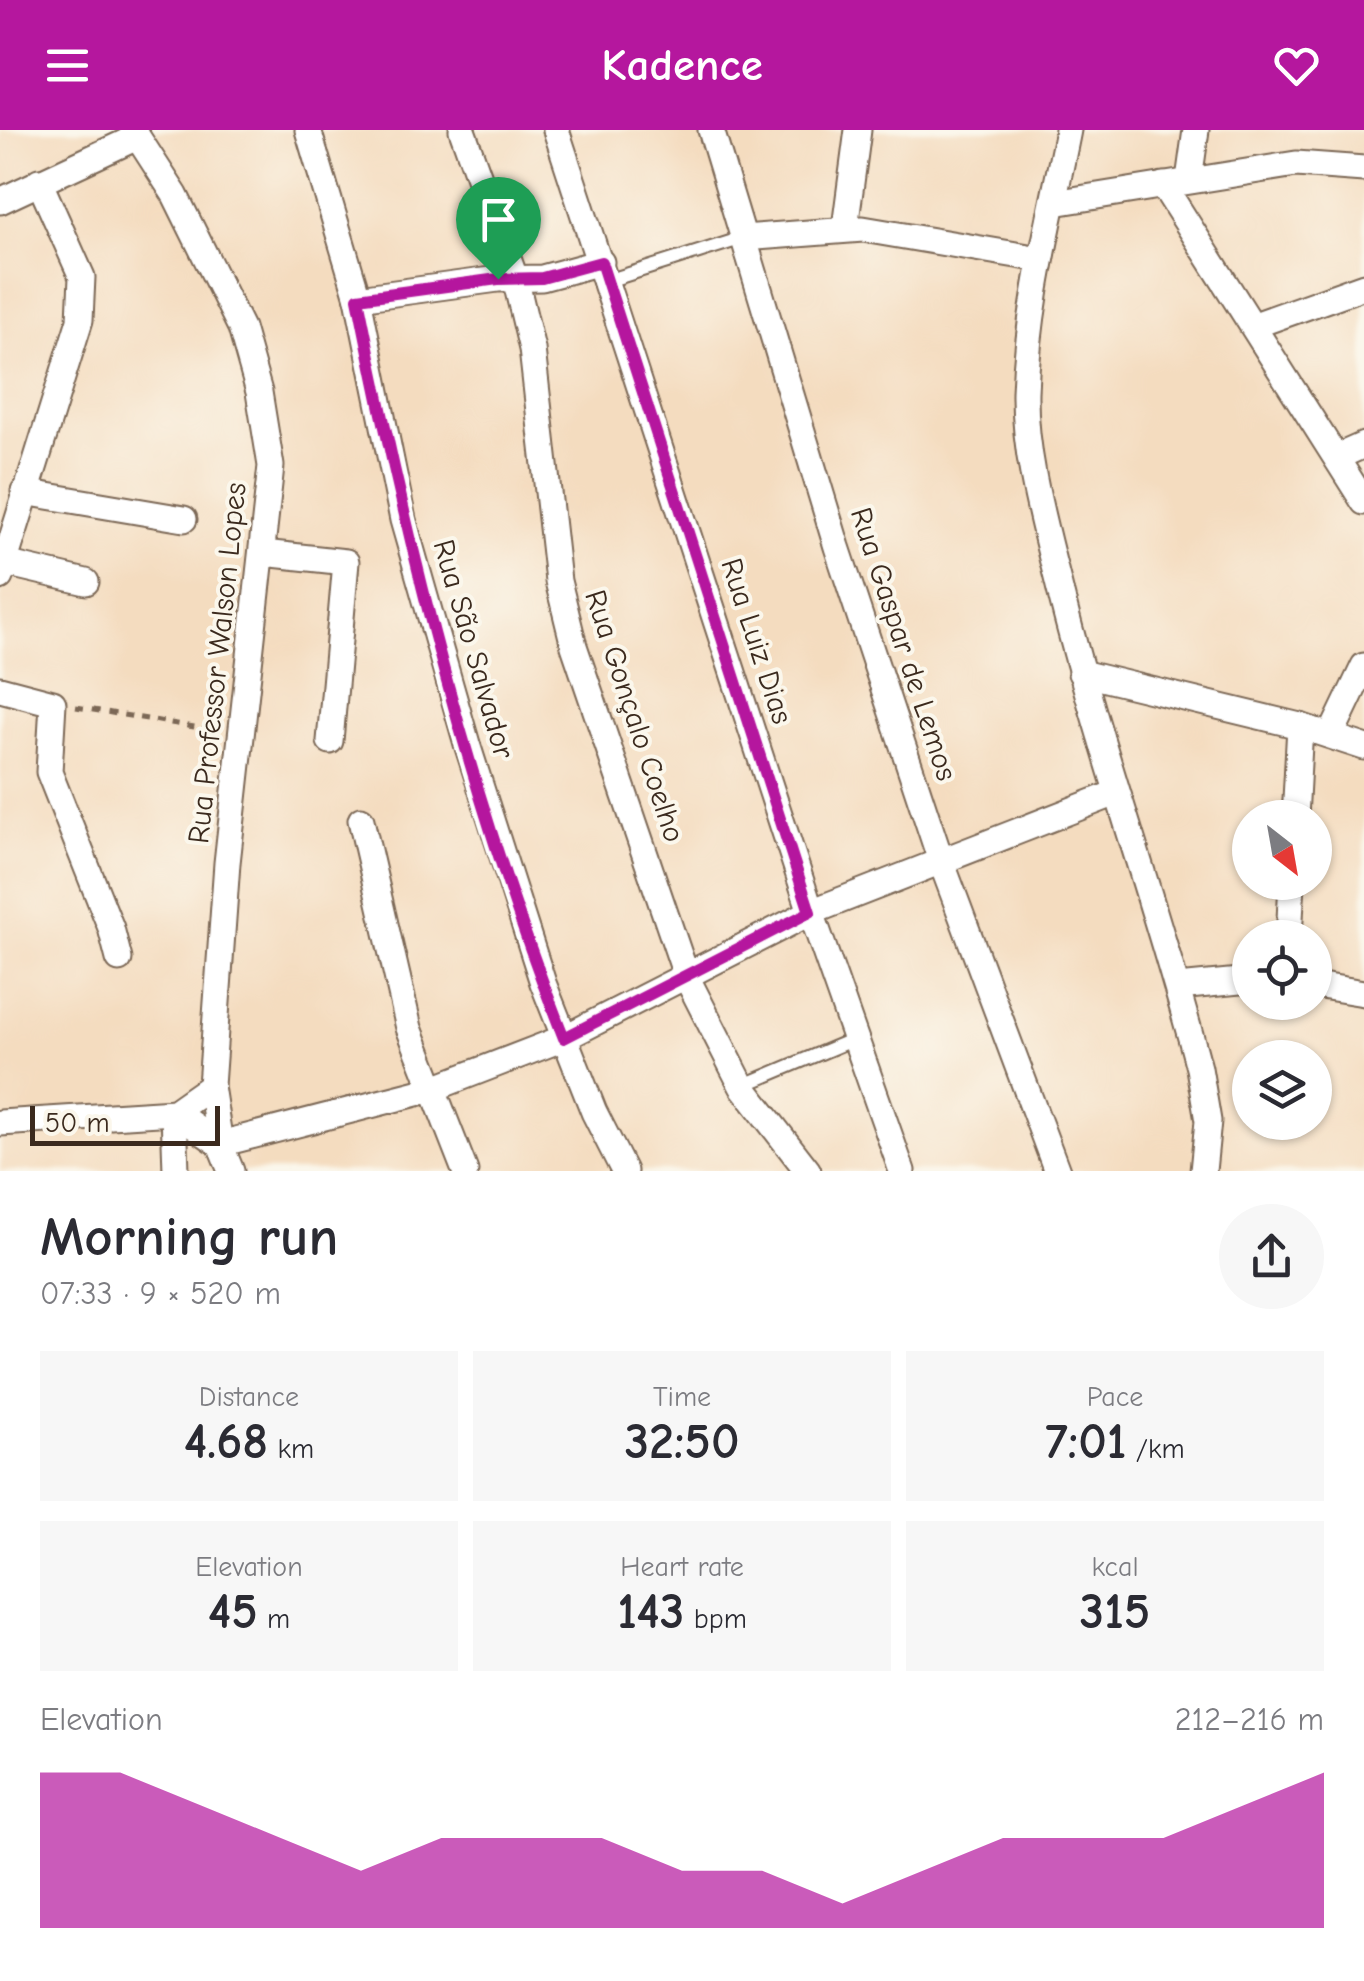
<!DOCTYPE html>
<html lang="en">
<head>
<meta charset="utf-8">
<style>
	:root { --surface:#fff; --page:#f7f7f7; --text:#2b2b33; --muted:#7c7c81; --accent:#b5179e }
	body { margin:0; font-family:"Comic Neue",sans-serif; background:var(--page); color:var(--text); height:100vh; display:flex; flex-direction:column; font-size:38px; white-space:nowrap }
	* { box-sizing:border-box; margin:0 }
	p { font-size:32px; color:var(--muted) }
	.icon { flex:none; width:55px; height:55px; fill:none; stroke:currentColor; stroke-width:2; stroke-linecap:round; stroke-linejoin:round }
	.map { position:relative; height:1041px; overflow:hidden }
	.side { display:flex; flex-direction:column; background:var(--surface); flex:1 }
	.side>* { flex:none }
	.needle { width:65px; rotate:149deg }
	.tools { position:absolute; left:1232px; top:670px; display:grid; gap:20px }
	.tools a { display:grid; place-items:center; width:100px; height:100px; border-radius:50%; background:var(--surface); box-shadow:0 2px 8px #0004; font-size:50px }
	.scale { position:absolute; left:30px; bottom:25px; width:190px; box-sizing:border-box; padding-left:10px; border:5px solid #3b2a1e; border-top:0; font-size:28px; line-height:35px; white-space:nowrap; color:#3b2a1e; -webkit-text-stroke:8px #fbf7ec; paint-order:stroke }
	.pin { position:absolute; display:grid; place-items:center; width:85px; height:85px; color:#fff; margin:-102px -42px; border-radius:50% 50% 50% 0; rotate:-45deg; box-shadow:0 0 10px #0007 }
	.pin .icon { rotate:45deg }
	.round { display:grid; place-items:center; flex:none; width:105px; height:105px; border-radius:52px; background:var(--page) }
	.summary { display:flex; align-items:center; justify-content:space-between; height:170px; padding:0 40px }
	h1 { font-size:55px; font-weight:800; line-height:75px }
	.figures { display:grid; grid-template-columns:repeat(3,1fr); gap:15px; height:170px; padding:10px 40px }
	.figures div { display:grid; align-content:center; border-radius:0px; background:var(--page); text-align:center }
	.figures b { font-size:50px; font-weight:800 }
	.figures small { font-size:28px; font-weight:400 }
	.figures p { font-size:28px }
	.chart { height:280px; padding:20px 40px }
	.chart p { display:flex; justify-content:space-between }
	.chart svg { width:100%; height:180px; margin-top:10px; fill:var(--accent); opacity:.7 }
	header { display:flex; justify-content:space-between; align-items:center; height:130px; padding:0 40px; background:var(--accent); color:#fff; font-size:45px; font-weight:800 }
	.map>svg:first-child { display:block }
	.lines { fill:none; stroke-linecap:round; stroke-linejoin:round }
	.lane-casing { stroke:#7c6856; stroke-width:16 }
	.street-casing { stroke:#7c6856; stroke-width:29 }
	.path { stroke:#7c6856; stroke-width:5; stroke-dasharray:8 8; stroke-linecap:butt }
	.lane { stroke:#fff; stroke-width:12 }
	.street { stroke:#fff; stroke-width:25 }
	.route-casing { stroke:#fff; stroke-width:20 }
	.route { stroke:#b5179e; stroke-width:12 }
	.labels { text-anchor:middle; stroke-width:8; stroke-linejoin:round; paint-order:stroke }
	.street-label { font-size:30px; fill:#3b2a1e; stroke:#fbf7ec }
</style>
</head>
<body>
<header><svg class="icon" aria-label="menu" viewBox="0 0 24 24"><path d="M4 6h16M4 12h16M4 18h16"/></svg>Kadence<svg class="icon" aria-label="heart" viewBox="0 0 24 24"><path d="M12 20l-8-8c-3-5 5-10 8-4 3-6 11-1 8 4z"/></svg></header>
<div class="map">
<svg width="1364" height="1041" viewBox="0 0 1364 1041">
	<rect width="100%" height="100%" fill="#fbf7ec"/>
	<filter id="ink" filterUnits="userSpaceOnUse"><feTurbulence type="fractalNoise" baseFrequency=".01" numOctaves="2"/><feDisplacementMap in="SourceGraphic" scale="20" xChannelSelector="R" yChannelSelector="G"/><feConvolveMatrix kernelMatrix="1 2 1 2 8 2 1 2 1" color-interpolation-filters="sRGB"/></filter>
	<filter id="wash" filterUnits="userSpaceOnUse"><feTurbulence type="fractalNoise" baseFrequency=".0048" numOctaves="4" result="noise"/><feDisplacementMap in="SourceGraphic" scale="40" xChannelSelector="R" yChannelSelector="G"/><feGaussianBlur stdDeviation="2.25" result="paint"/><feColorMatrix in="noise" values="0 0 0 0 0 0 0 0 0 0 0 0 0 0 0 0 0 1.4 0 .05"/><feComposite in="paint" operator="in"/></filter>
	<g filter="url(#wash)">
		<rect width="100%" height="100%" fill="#f4dcbf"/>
	</g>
	<g filter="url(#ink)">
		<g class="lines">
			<g class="lane-casing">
				<g id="lane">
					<polyline points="607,151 743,108"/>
					<polyline points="742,956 854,909"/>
				</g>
			</g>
			<g class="street-casing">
				<g id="street">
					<polyline points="133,0 175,65 241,198 259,262 271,336 227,733 211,956 220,1014 231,1041"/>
					<polyline points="308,0 358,168 403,390 467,614 543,853 594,982 624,1041"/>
					<polyline points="462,0 515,148 532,219 558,451 574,516 687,848 742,956 808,1041"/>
					<polyline points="556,0 811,782 902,1041"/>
					<polyline points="711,0 837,417 941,731 1057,1041"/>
					<path d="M1068,0c-17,87 -40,173 -43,262 -1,63 19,133 34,194 40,163 98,320 140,482l9,53 -5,50"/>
					<polyline points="1189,50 1196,0"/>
					<polyline points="1163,55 1364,372"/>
					<polyline points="0,71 137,7"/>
					<polyline points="1054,73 1296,34 1364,39"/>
					<polyline points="845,98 858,0"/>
					<polyline points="743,108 863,99 1040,129"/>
					<polyline points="358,168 498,149 542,148 601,132"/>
					<polyline points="1255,195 1364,156"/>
					<polyline points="1337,327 1364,315"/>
					<polyline points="24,362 184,389"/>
					<polyline points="263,423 346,432 330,611"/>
					<polyline points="5,433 86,452"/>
					<polyline points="0,447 80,190 82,147 39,51"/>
					<polyline points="1081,543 1300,596 1364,617"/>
					<polyline points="0,559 53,573 49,642 111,798 119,829"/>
					<polyline points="1331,605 1364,536"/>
					<polyline points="1295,688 1300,596"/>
					<polyline points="361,690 409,898 465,1041"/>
					<polyline points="1289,808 1292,752"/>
					<polyline points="1315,855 1364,863"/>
					<polyline points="1178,857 1250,850"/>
					<polyline points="174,982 220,1014 429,960 564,908 811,782 1116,663"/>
					<polyline points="174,982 176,1041"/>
					<polyline points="0,993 174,982 211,956"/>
				</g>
			</g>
			<polyline class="path" points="76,577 218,601"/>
			<use href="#lane" class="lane"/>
			<use href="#street" class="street"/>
		</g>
	</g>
	<g class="lines" filter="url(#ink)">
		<g class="route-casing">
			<path id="route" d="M601,132l209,650 -246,126c-94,-239 -156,-489 -206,-740l140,-19 44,-1z"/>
		</g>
		<use href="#route" class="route"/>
	</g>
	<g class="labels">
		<g class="street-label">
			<text transform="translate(757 511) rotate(72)" y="10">Rua Luiz Dias</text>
			<text transform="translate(904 514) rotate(72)" y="10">Rua Gaspar de Lemos</text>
			<text transform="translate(474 519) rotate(74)" y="10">Rua São Salvador</text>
			<text transform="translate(217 533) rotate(-84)" y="10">Rua Professor Walson Lopes</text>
			<text transform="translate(635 586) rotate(72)" y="10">Rua Gonçalo Coelho</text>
		</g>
	</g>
</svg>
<div class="tools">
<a><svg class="needle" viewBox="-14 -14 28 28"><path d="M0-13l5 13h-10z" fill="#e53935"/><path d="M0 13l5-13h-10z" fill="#7c7c81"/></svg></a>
<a><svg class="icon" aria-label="locate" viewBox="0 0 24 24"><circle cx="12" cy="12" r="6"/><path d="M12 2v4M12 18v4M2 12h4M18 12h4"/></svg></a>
<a><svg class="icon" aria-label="layers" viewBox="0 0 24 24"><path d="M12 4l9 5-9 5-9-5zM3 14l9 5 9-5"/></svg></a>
</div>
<div class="scale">50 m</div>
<div class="pin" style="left:498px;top:149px;background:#1e9e55"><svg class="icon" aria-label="arrive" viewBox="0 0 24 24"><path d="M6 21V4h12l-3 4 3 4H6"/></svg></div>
</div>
<section class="side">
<div class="summary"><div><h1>Morning run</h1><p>07:33 · 9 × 520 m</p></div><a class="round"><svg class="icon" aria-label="share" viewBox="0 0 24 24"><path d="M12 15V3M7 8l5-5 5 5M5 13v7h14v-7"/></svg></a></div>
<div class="figures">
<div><p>Distance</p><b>4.68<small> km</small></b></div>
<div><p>Time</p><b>32:50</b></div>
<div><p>Pace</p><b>7:01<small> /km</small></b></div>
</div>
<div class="figures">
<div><p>Elevation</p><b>45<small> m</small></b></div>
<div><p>Heart rate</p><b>143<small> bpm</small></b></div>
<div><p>kcal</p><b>315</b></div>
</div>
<div class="chart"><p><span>Elevation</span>212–216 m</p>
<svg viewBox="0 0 160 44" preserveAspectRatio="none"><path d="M0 44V6L10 6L20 14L30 22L40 30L50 22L60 22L70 22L80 30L90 30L100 38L110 30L120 22L130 22L140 22L150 14L160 6V44z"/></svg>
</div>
</section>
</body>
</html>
